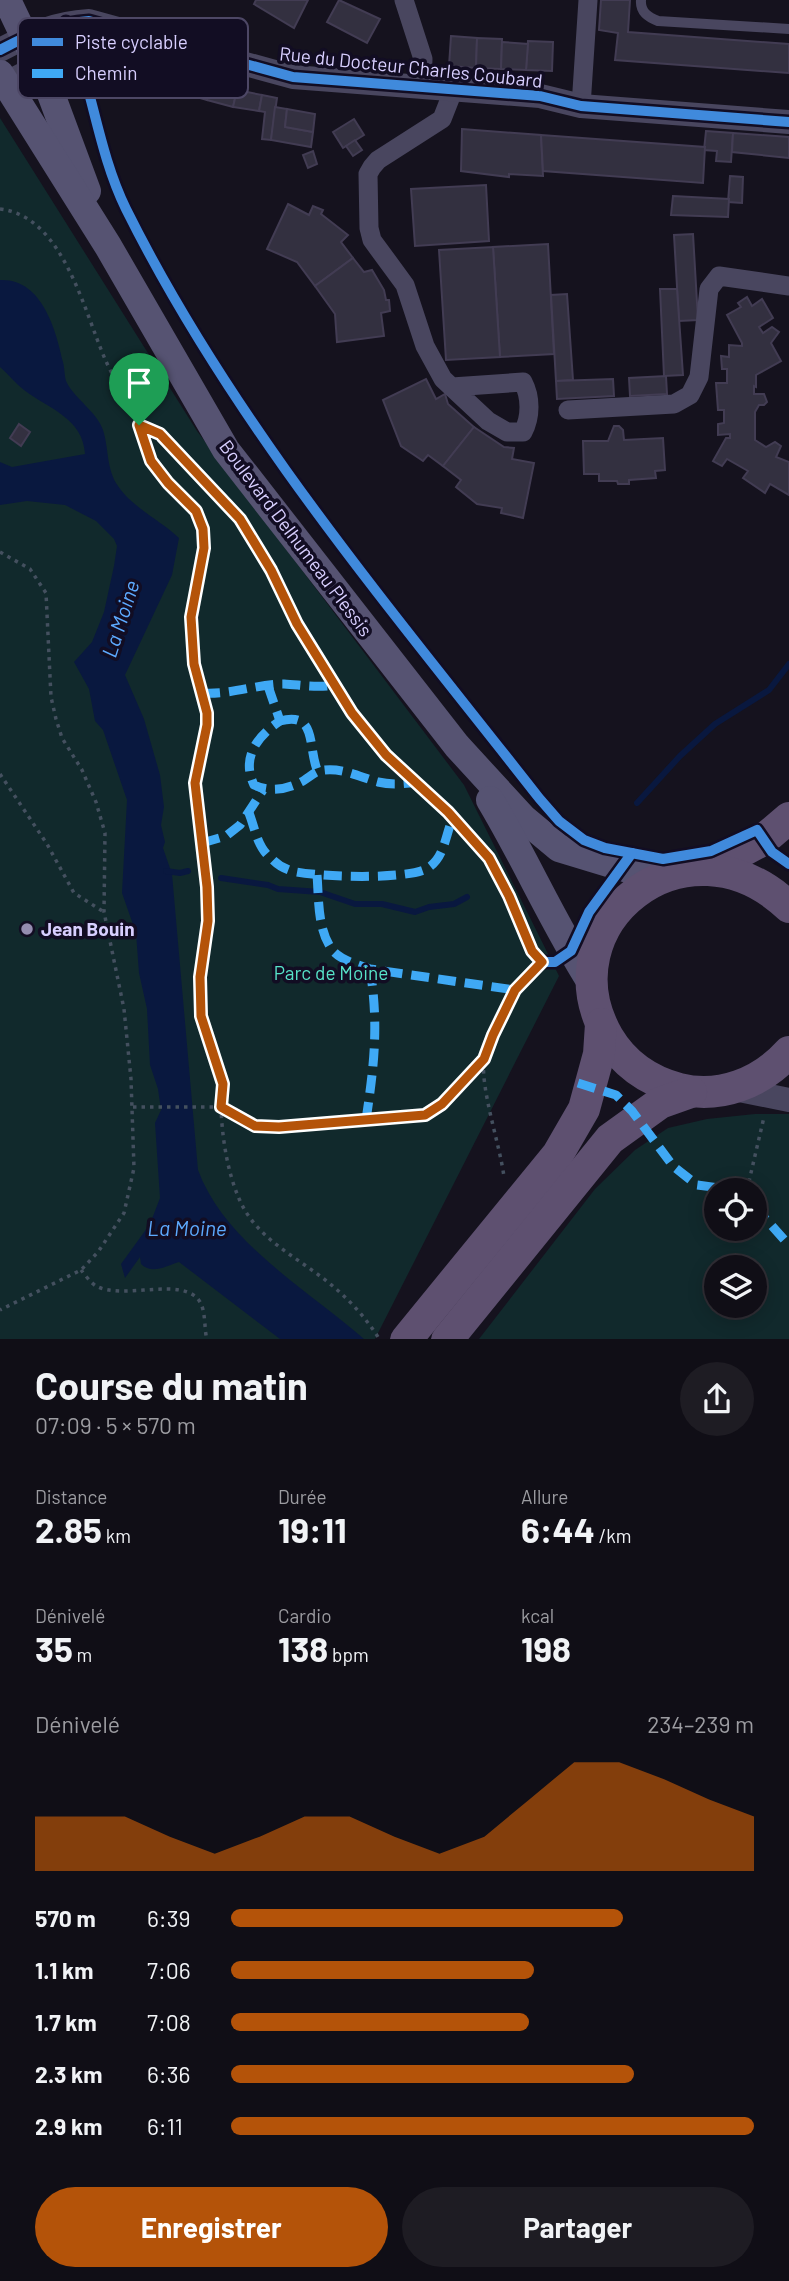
<!DOCTYPE html>
<html lang="fr">
<head>
<meta charset="utf-8">
<style>
	:root { --surface:#100e16; --page:#1e1c23; --text:#f1f3f6; --muted:#9c9ca1; --line:#302e35; --accent:#b45309 }
	body { margin:0; font-family:Barlow,sans-serif; background:var(--page); color:var(--text); height:100vh; display:flex; flex-direction:column; font-size:26px; white-space:nowrap }
	* { box-sizing:border-box; margin:0 }
	p { font-size:23px; color:var(--muted) }
	.icon { flex:none; width:38px; height:38px; fill:none; stroke:currentColor; stroke-width:2; stroke-linecap:round; stroke-linejoin:round }
	.map { position:relative; height:1339px; overflow:hidden }
	.side { display:flex; flex-direction:column; background:var(--surface); flex:1 }
	.side>* { flex:none }
	.buttons { position:absolute; left:704px; top:1178px; display:grid; gap:14px }
	.buttons a { display:grid; place-items:center; width:63px; height:63px; border-radius:50%; background:var(--surface); box-shadow:0 4px 18px #0003,0 0 0 2px var(--line); font-size:35px }
	.pin { position:absolute; display:grid; place-items:center; width:60px; height:60px; color:#fff; margin:-72px -30px; border-radius:50% 50% 50% 0; rotate:-45deg; box-shadow:0 0 7px #0007 }
	.pin .icon { rotate:45deg }
	.round { display:grid; place-items:center; flex:none; width:74px; height:74px; border-radius:37px; background:var(--page) }
	.summary { display:flex; align-items:center; justify-content:space-between; height:119px; padding:0 35px }
	h1 { font-size:38px; font-weight:700; line-height:52px }
	.metrics { display:grid; grid-template-columns:repeat(3,1fr); gap:10px; height:119px; padding:7px 35px }
	.metrics div { display:grid; align-content:center }
	.metrics b { font-size:35px; font-weight:700 }
	.metrics small { font-size:19px; font-weight:400 }
	.metrics p { font-size:19px }
	.chart { height:196px; padding:14px 35px }
	.chart p { display:flex; justify-content:space-between }
	.chart svg { width:100%; height:126px; margin-top:7px; fill:var(--accent); opacity:.7 }
	.button { display:flex; gap:14px; margin-top:auto; padding:14px 35px }
	.button a { flex:1; height:80px; border-radius:42px; background:var(--accent); color:#fff; font-size:28px; font-weight:700; line-height:80px; text-align:center }
	.button a+a { background:var(--page); color:var(--text) }
	ul { padding:0 35px; list-style:none; font-size:23px }
	li { display:grid; grid-template-columns:112px 84px 1fr; align-items:center; height:52px }
	li i { height:18px; border-radius:9px; background:var(--accent) }
	.map>svg:first-child { display:block }
	.green { fill:#11292c; fill-rule:evenodd }
	.water { fill:#09183f }
	.lines { fill:none; stroke-linecap:round; stroke-linejoin:round }
	.stream { stroke:#09183f; stroke-width:6 }
	.building { fill:#333040; stroke:#423c53; stroke-width:2 }
	.path { stroke:#44505f; stroke-width:3.5; stroke-dasharray:3.5 5; stroke-linecap:butt }
	.service { stroke:#49465f; stroke-width:10 }
	.minor { stroke:#49465f; stroke-width:19 }
	.tertiary { stroke:#49465f; stroke-width:24 }
	.secondary { stroke:#565372; stroke-width:28 }
	.primary { stroke:#5e5070; stroke-width:32 }
	.quiet { stroke:#3fa9f5; stroke-width:9; stroke-dasharray:18 9; stroke-linecap:butt }
	.cycleway-casing { stroke:#120d23; stroke-width:15 }
	.cycleway { stroke:#408adc; stroke-width:10 }
	.route-casing { stroke:#fff; stroke-width:14 }
	.route { stroke:#b45309; stroke-width:9 }
	.poi-dot { fill:#948db0; stroke:#120d23; stroke-width:2.5 }
	.labels { text-anchor:middle; stroke-width:7; stroke-linejoin:round; paint-order:stroke }
	.street-label { font-size:19px; fill:#d8cfff; stroke:#120d23 }
	.poi-label { font-size:19px; font-weight:bold; fill:#d8cfff; stroke:#120d23; text-anchor:start }
	.park-label { font-size:19px; fill:#57e3c9; stroke:#120d23 }
	.water-label { font-size:21px; font-style:italic; fill:#5daaff; stroke:#120d23 }
	.key { fill:#120d23; stroke:#4d4765; stroke-width:2 }
	.key-label { font-size:19px; fill:#d8cfff }
</style>
</head>
<body>
<div class="map">
<svg width="789" height="1340" viewBox="0 0 789 1340">
	<rect width="100%" height="100%" fill="#15121e"/>
	<g class="green">
		<polygon points="0,118 197,431 464,785 559,976 375,1339 0,1339"/>
		<path d="M755,1114h34v225h-310l116,-150 40,-39 33,-22 39,-9zM716,1190h38v38h-38zM716,1267h38v39h-38z"/>
	</g>
	<path class="water" d="M0,280c42,-2 56,50 63,82 2,7 1,15 4,21 9,17 30,29 36,47 6,18 3,39 15,56 15,22 42,34 61,52l-7,37 -47,100 19,44 16,56 4,32 -3,18 4,17 -2,6 9,26 26,296c27,73 109,119 166,169h-84l-101,-77c-13,4 -27,13 -38,2l-1,-7 -15,21 -4,-14 29,-40 10,-26 -5,-75 6,-13 -3,-21 -8,-24 -3,-56 -8,-36 -3,-40 -14,-40 5,-93 -24,-70 -8,-9 -6,-32 -15,-27 18,-20 12,-30 10,-46 3,-20 -3,-7 -18,-18 -31,-16 -38,-4 -27,4v-43l12,5 73,-13c-2,-36 -36,-45 -61,-64 -9,-7 -16,-16 -24,-23z"/>
	<g class="lines">
		<g class="stream">
			<polyline points="637,803 680,756 715,724 769,690 789,664"/>
			<polyline points="166,871 180,873 188,871"/>
			<polyline points="221,878 268,885 278,889 320,892 355,904 382,904 415,912 429,907 454,904 467,897"/>
		</g>
	</g>
	<g class="building">
		<polygon points="256,0 308,0 294,28 254,4"/>
		<polygon points="339,0 380,19 367,43 327,22"/>
		<polygon points="601,0 630,0 628,32 789,44 789,73 615,60 618,33 599,30"/>
		<polygon points="451,36 477,38 476,68 449,66"/>
		<polygon points="477,38 502,39 501,69 476,68"/>
		<polygon points="528,41 553,42 552,71 526,70"/>
		<polygon points="502,42 528,44 526,70 501,69"/>
		<polygon points="178,74 212,83 207,100 182,93"/>
		<polygon points="212,83 237,90 233,107 207,100"/>
		<polygon points="237,90 262,95 259,111 233,107"/>
		<polygon points="262,95 277,98 271,140 262,139 265,112 259,111"/>
		<polygon points="275,107 287,109 285,127 313,132 311,147 271,140"/>
		<polygon points="287,109 315,114 313,132 285,127"/>
		<polygon points="354,119 364,135 343,148 333,132"/>
		<polygon points="462,129 541,135 543,176 509,174 509,177 461,171"/>
		<polygon points="706,131 733,133 731,162 716,161 717,151 704,150"/>
		<polygon points="733,133 789,137 789,158 732,152"/>
		<polygon points="541,135 705,147 703,183 543,171"/>
		<polygon points="355,140 362,150 353,156 346,146"/>
		<polygon points="313,151 317,164 308,168 303,155"/>
		<polygon points="730,176 743,177 742,203 728,202"/>
		<polygon points="486,185 489,241 415,246 411,189"/>
		<polygon points="673,196 729,199 728,217 671,215"/>
		<polygon points="288,204 309,215 313,206 323,210 321,214 348,235 341,242 353,258 315,286 297,262 267,249"/>
		<polygon points="693,234 698,320 679,321 674,235"/>
		<polygon points="548,244 554,354 500,357 493,247"/>
		<polygon points="493,247 500,357 446,360 439,250"/>
		<polygon points="353,258 364,272 372,270 384,290 386,300 389,300 390,311 381,313 384,336 337,342 335,314 315,286"/>
		<polygon points="660,289 677,289 683,375 664,376"/>
		<polygon points="567,294 573,380 556,381 551,295"/>
		<polygon points="747,297 752,306 762,299 773,318 759,327 763,333 772,327 779,332 771,343 781,361 756,375 756,387 754,386 754,394 764,394 767,402 764,405 759,405 755,412 755,440 766,447 775,442 781,446 776,457 789,462 789,495 770,484 765,493 743,478 748,471 727,459 722,466 713,461 726,438 730,438 730,434 718,435 718,424 724,423 724,410 718,410 716,383 727,383 727,369 722,369 721,356 729,357 729,345 742,346 742,343 727,315 741,307 738,303"/>
		<polygon points="666,376 667,394 630,396 629,378"/>
		<polygon points="426,379 436,399 445,394 448,404 474,427 443,466 428,455 423,461 401,446 383,400"/>
		<polygon points="613,379 614,396 557,399 556,381"/>
		<polygon points="19,424 30,432 21,446 10,438"/>
		<polygon points="614,426 619,426 623,430 624,440 663,438 665,470 655,471 656,478 629,480 629,484 618,484 617,481 599,481 599,474 584,474 583,441 608,441"/>
		<polygon points="474,427 504,447 514,448 512,459 534,463 523,518 501,513 502,508 477,504 456,487 461,480 443,466"/>
	</g>
	<g class="lines">
		<g class="path">
			<path d="M0,209c63,7 84,102 105,150 9,21 23,41 33,62 6,14 7,29 15,42 13,24 43,38 50,65 8,35 -14,72 -12,108 1,30 17,58 16,88 -1,21 -12,41 -12,62 -1,45 15,89 13,134 -2,32 -12,62 -7,95 4,23 18,45 21,68 1,8 -1,17 -1,25 1,28 6,62 17,88 16,42 58,60 91,87 20,16 37,35 51,57"/>
			<path d="M139,424l21,10 80,85 31,51 26,54 55,89 34,42 62,57 41,46 20,38 23,55 10,11c-26,26 -52,60 -58,97 -4,29 16,86 20,118"/>
			<polyline points="0,552 30,569 46,593 51,697 56,719 62,738 82,770 96,802 105,833 104,912 124,1009 131,1079 134,1168 124,1213 98,1252 81,1270 0,1310"/>
			<polyline points="0,774 47,844 74,893 104,912"/>
			<polyline points="133,1107 221,1107 255,1126 279,1127 425,1115 459,1089 483,1061"/>
			<polyline points="747,1190 764,1117"/>
			<path d="M81,1270c4,5 10,13 15,16 27,15 88,-11 104,16 6,10 4,27 7,38"/>
		</g>
		<path class="service" d="M641,0c-1,12 7,17 17,21l131,8"/>
		<g class="minor">
			<polyline points="404,0 423,59 422,87"/>
			<polyline points="581,106 588,0"/>
			<path d="M452,387l71,-5c8,15 8,35 0,50h-16l-19,-11 -45,-42 -18,-33 -20,-61 -33,-45 -3,-12 -1,-54 4,-7 6,-7 64,-41 11,-28"/>
			<polyline points="568,410 674,404 690,395 699,377 709,289 719,276 789,286"/>
		</g>
		<g class="tertiary">
			<path d="M0,50c30,-16 55,-27 89,-29l204,56 247,19 41,10 208,16"/>
			<polyline points="5,84 100,34 121,30"/>
			<polyline points="734,1089 789,1100"/>
		</g>
		<g class="secondary">
			<polyline points="7,0 48,86 87,191"/>
			<polyline points="0,74 108,246 226,450 457,746 523,818 559,848 658,878"/>
			<path d="M490,800c36,60 64,125 102,184"/>
		</g>
		<g class="primary">
			<polyline points="709,869 763,840 789,818"/>
			<path d="M789,907c-103,-98 -246,17 -181,130 16,27 41,44 71,52 41,10 82,-6 110,-37"/>
			<polyline points="406,1340 558,1154 584,1109 599,1054 601,1024"/>
			<polyline points="447,1340 610,1139 660,1103 691,1092"/>
		</g>
		<g class="quiet">
			<path d="M268,686l12,35c-23,15 -39,37 -26,64 15,7 31,5 47,-3 6,-3 12,-9 18,-11 21,-5 40,6 59,11 13,3 25,2 38,0"/>
			<path d="M202,693c29,2 55,-9 82,-9 18,1 33,4 50,1"/>
			<path d="M280,721c38,-10 27,26 38,51"/>
			<path d="M249,813c7,18 8,35 24,47 5,5 12,9 19,11 24,6 112,9 134,-2 19,-10 19,-34 27,-51"/>
			<polyline points="202,843 226,836 240,825 263,790"/>
			<path d="M317,875c2,24 0,57 17,77 9,9 25,13 36,17l145,21"/>
			<polyline points="578,1083 616,1095 632,1111 673,1166 697,1185 735,1190"/>
			<path d="M366,1120c8,-54 13,-95 4,-151"/>
			<polyline points="754,1206 789,1245"/>
		</g>
		<g class="cycleway-casing">
			<g id="cycleway">
				<path d="M66,22c26,60 31,128 60,187 107,215 265,400 413,589l20,23 25,19 21,8 58,11 48,-8 46,-21 15,22 17,12"/>
				<path d="M0,50c30,-16 55,-27 89,-29l204,56 247,19 41,10 208,16"/>
				<polyline points="542,962 555,962 571,951 589,912 632,853"/>
			</g>
		</g>
		<use href="#cycleway" class="cycleway"/>
	</g>
	<g class="lines">
		<g class="route-casing">
			<polygon id="route" points="139,425 160,434 240,519 271,570 297,624 352,713 386,755 448,812 489,858 509,896 532,951 542,962 515,990 493,1035 484,1059 442,1104 425,1115 279,1127 255,1126 221,1107 223,1084 201,1016 200,977 208,921 207,887 195,783 207,725 207,713 194,664 191,617 204,548 203,529 196,511 168,483 151,461"/>
		</g>
		<use href="#route" class="route"/>
	</g>
	<circle class="poi-dot" cx="27" cy="929" r="7"/>
	<g class="labels">
		<g class="street-label">
			<text transform="translate(411 67) rotate(6)" y="7">Rue du Docteur Charles Coubard</text>
			<text transform="translate(296 538) rotate(53)" y="7">Boulevard Delhumeau Plessis</text>
		</g>
		<g class="poi-label">
			<text x="41" y="936">Jean Bouin</text>
		</g>
		<g class="park-label">
			<text x="331" y="980">Parc de Moine</text>
		</g>
		<g class="water-label">
			<text transform="translate(121 619) rotate(-72)" y="7">La Moine</text>
			<text x="187" y="1236">La Moine</text>
		</g>
	</g>
	<rect x="18" y="18" width="230" height="80" rx="10" class="key"/>
	<rect x="32" y="38" width="31" height="8" fill="#408adc"/>
	<rect x="32" y="69" width="31" height="9" fill="#3fa9f5"/>
	<g class="key-label">
		<text x="75" y="49">Piste cyclable</text>
		<text x="75" y="80">Chemin</text>
	</g>
</svg>
<div class="buttons">
<a><svg class="icon" aria-label="locate" viewBox="0 0 24 24"><circle cx="12" cy="12" r="6"/><path d="M12 2v4M12 18v4M2 12h4M18 12h4"/></svg></a>
<a><svg class="icon" aria-label="layers" viewBox="0 0 24 24"><path d="M12 4l9 5-9 5-9-5zM3 14l9 5 9-5"/></svg></a>
</div>
<div class="pin" style="left:139px;top:425px;background:#1e9e55"><svg class="icon" aria-label="arrive" viewBox="0 0 24 24"><path d="M6 21V4h12l-3 4 3 4H6"/></svg></div>
</div>
<section class="side">
<div class="summary"><div><h1>Course du matin</h1><p>07:09 · 5 × 570 m</p></div><a class="round"><svg class="icon" aria-label="share" viewBox="0 0 24 24"><path d="M12 15V3M7 8l5-5 5 5M5 13v7h14v-7"/></svg></a></div>
<div class="metrics">
<div><p>Distance</p><b>2.85<small> km</small></b></div>
<div><p>Durée</p><b>19:11</b></div>
<div><p>Allure</p><b>6:44<small> /km</small></b></div>
</div>
<div class="metrics">
<div><p>Dénivelé</p><b>35<small> m</small></b></div>
<div><p>Cardio</p><b>138<small> bpm</small></b></div>
<div><p>kcal</p><b>198</b></div>
</div>
<div class="chart"><p><span>Dénivelé</span>234–239 m</p>
<svg viewBox="0 0 160 44" preserveAspectRatio="none"><path d="M0 44V25L10 25L20 25L30 32L40 38L50 32L60 25L70 25L80 32L90 38L100 32L110 19L120 6L130 6L140 12L150 19L160 25V44z"/></svg>
</div>
<ul>
<li><b>570 m</b>6:39<i style="width:75%"></i></li>
<li><b>1.1 km</b>7:06<i style="width:58%"></i></li>
<li><b>1.7 km</b>7:08<i style="width:57%"></i></li>
<li><b>2.3 km</b>6:36<i style="width:77%"></i></li>
<li><b>2.9 km</b>6:11<i style="width:100%"></i></li>
</ul>
<div class="button"><a>Enregistrer</a><a>Partager</a></div>
</section>
</body>
</html>
